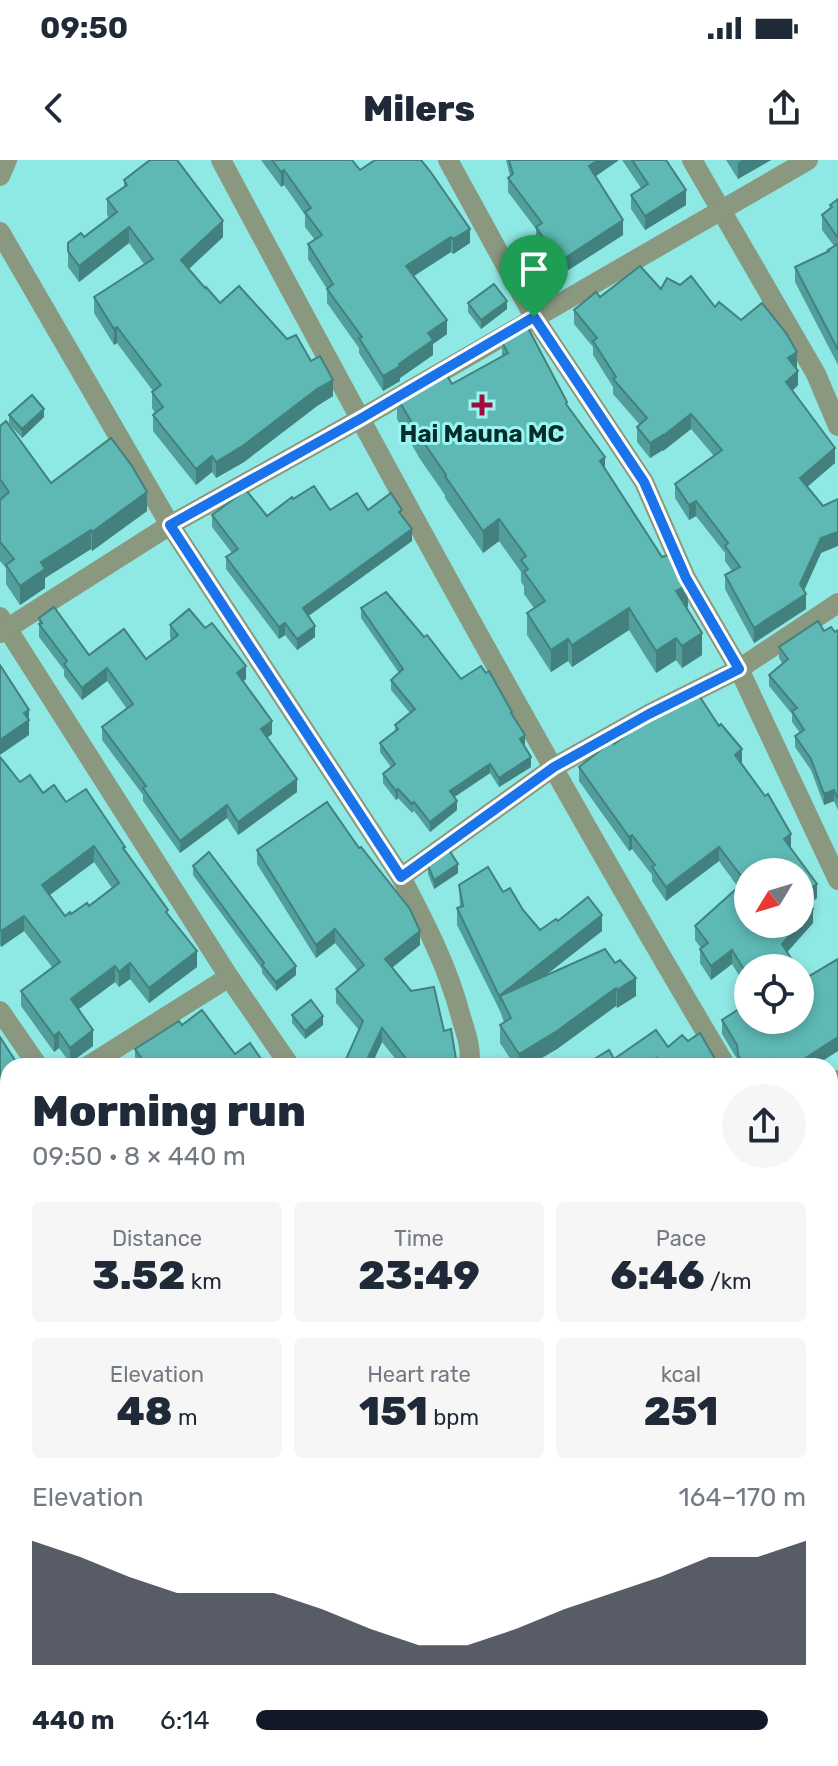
<!DOCTYPE html>
<html lang="en">
<head>
<meta charset="utf-8">
<style>
	:root { --surface:#fff; --page:#f6f6f7; --text:#1f2937; --muted:#747a83; --accent:#111827 }
	body { margin:0; font-family:Rubik,sans-serif; background:var(--page); color:var(--text); height:100vh; display:flex; flex-direction:column; font-size:30px; white-space:nowrap }
	* { box-sizing:border-box; margin:0 }
	p { font-size:26px; color:var(--muted) }
	.icon { flex:none; width:44px; height:44px; fill:none; stroke:currentColor; stroke-width:2; stroke-linecap:round; stroke-linejoin:round }
	.map { position:relative; flex:1; overflow:hidden }
	.drawer { position:absolute; left:0px; top:898px; width:838px; height:708px; display:flex; flex-direction:column; background:var(--surface); border-radius:24px 24px 0 0; box-shadow:0 4px 12px #0003 }
	.drawer>* { flex:none }
	.needle { width:52px; rotate:232deg }
	.fabs { position:absolute; left:734px; top:698px; display:grid; gap:16px }
	.fabs a { display:grid; place-items:center; width:80px; height:80px; border-radius:50%; background:var(--surface); box-shadow:0 4px 12px #0003; font-size:40px }
	.pin { position:absolute; display:grid; place-items:center; width:68px; height:68px; color:#fff; margin:-82px -34px; border-radius:50% 50% 50% 0; rotate:-45deg; box-shadow:0 0 8px #0007 }
	.pin .icon { rotate:45deg }
	.round { display:grid; place-items:center; flex:none; width:84px; height:84px; border-radius:42px; background:var(--page) }
	.head { display:flex; align-items:center; justify-content:space-between; height:136px; padding:0 32px }
	h1 { font-size:44px; font-weight:800; line-height:60px }
	.stats { display:grid; grid-template-columns:repeat(3,1fr); gap:12px; height:136px; padding:8px 32px }
	.stats div { display:grid; align-content:center; border-radius:8px; background:var(--page); text-align:center }
	.stats b { font-size:40px; font-weight:800 }
	.stats small { font-size:22px; font-weight:400 }
	.stats p { font-size:22px }
	.chart { height:224px; padding:16px 32px }
	.chart p { display:flex; justify-content:space-between }
	.chart svg { width:100%; height:144px; margin-top:8px; fill:var(--accent); opacity:.7 }
	ul { padding:0 32px; list-style:none; font-size:26px }
	li { display:grid; grid-template-columns:128px 96px 1fr; align-items:center; height:60px }
	li i { height:20px; border-radius:10px; background:var(--accent) }
	.status { display:flex; justify-content:space-between; align-items:center; height:56px; padding:0 40px; background:var(--surface); direction:ltr }
	.status svg { height:22px; fill:currentColor }
	header { display:flex; justify-content:space-between; align-items:center; height:104px; padding:0 32px; background:var(--surface); font-size:36px; font-weight:800 }
	.map>svg:first-child { display:block }
	.lines { fill:none; stroke-linecap:round; stroke-linejoin:round }
	.minor { stroke:#8a987f; stroke-width:20 }
	.wall { fill:#519e9b; fill-rule:evenodd }
	.shaded-wall { fill:#42817e }
	.building { fill:#5eb8b4; stroke:#42817e; stroke-width:2; fill-rule:evenodd }
	.route-casing { stroke:#fff; stroke-width:16 }
	.route { stroke:#1a73e8; stroke-width:10 }
	.poi-dot { fill:#a40a3f; stroke:#9bf5f0; stroke-width:3 }
	.labels { text-anchor:middle; stroke-width:6; stroke-linejoin:round; paint-order:stroke }
	.poi-label { font-size:24px; font-weight:bold; fill:#042d2b; stroke:#9bf5f0 }
</style>
</head>
<body>
<div class="status"><b>09:50</b><svg viewBox="0 0 49 12"><path d="M0 12V9h3v3zM5 12V6h3v6zM10 12V3h3v9zM15 12V0h3v12zM26 1h20v11H26zM47 4h2v5h-2z"/></svg></div>
<header><svg class="icon" aria-label="back" viewBox="0 0 24 24"><path d="M15 5l-7 7 7 7"/></svg>Milers<svg class="icon" aria-label="share" viewBox="0 0 24 24"><path d="M12 15V3M7 8l5-5 5 5M5 13v7h14v-7"/></svg></header>
<div class="map">
<svg width="838" height="1606" viewBox="0 0 838 1606">
	<rect width="100%" height="100%" fill="#8ee8e3"/>
	<g class="lines">
		<g class="minor">
			<path d="M221,0c163,305 328,609 505,906"/>
			<polyline points="448,0 534,157 644,322 686,418 739,509 838,720"/>
			<polyline points="692,0 816,214 838,266"/>
			<polyline points="0,16 7,0"/>
			<path d="M0,72l170,293 231,352c24,46 47,90 60,140 5,17 11,31 8,49"/>
			<polyline points="0,457 229,817 290,906"/>
			<polyline points="0,473 170,365 360,259 808,0"/>
			<polyline points="401,717 554,607 649,554 739,509 838,443"/>
			<polyline points="0,851 38,906"/>
			<polyline points="88,906 229,817"/>
			<polyline points="830,925 838,920"/>
			<polyline points="0,968 8,962"/>
			<polyline points="830,1118 838,1133"/>
			<polyline points="0,1344 8,1341"/>
			<polyline points="346,1598 350,1606"/>
			<polyline points="567,1598 571,1606"/>
		</g>
	</g>
	<g class="wall">
		<polygon points="261,0 352,0 360,10 470,83 453,94 451,92 414,116 447,174 433,184 433,195 400,218 400,221 383,231 359,193 359,188 327,143 327,129 308,99 308,84 315,80 305,67 305,55 284,25 281,27"/>
		<polygon points="506,0 619,0 595,16 623,75 559,116 536,81 536,69 508,32 508,18 510,16"/>
		<polygon points="622,0 666,0 686,45 645,70 631,49 631,35 641,28"/>
		<polygon points="726,0 771,0 738,19"/>
		<polygon points="124,20 223,77 189,109 205,128 220,143 287,179 311,201 333,236 317,246 244,302 216,318 212,312 196,325 153,271 153,255 155,253 152,248 152,232 153,231 117,183 114,185 94,153 94,137 144,104 129,83 79,122 68,107 68,83 84,77 109,58 107,55 107,39 124,27"/>
		<polygon points="838,39 838,205 795,122 795,107 828,92 834,86 822,70 822,55 830,49 830,45"/>
		<polygon points="661,129 715,147 797,207 795,208 798,225 793,230 835,303 807,327 821,393 804,431 806,449 754,483 725,429 725,415 732,411 725,401 725,393 696,356 689,360 675,338 675,324 714,296 691,269 663,291 663,290 650,298 637,282 637,267 640,265 613,234 613,227 593,195 593,187 574,164 574,150 600,137"/>
		<polygon points="468,143 507,149 481,169 468,152"/>
		<polygon points="502,182 567,245 688,447 686,447 702,495 682,508 676,500 656,513 629,470 572,507 568,501 551,512 527,475 527,453 534,448 524,434 524,426 521,422 521,412 499,381 483,393 445,338 445,335 420,299 397,259 397,231 419,231 452,224 502,196"/>
		<polygon points="9,255 44,257 22,278 9,264"/>
		<polygon points="0,266 51,323 147,351 92,391 91,389 45,418 45,428 20,445 6,424 6,408 0,401"/>
		<polygon points="293,339 330,350 368,350 402,355 412,381 308,456 315,477 297,490 285,475 279,479 226,409 226,397 232,393 212,367 212,355 267,356"/>
		<polygon points="361,448 424,477 461,519 512,555 525,585 524,586 531,607 499,627 490,613 454,637 457,650 430,672 414,651 412,653 398,638 396,640 383,623 383,614 391,607 380,592 380,583 395,571 395,565 410,553 391,530 391,520 399,513 361,458"/>
		<polygon points="39,458 89,495 146,499 172,480 170,477 170,465 246,519 243,522 272,574 267,578 297,632 238,675 227,658 180,693 143,641 143,635 102,580 102,567 127,549 107,521 82,540 64,516 64,510 39,477"/>
		<polygon points="838,470 838,650 834,641 824,645 811,610 795,587 795,576 800,573 792,562 792,554 769,526 769,515 783,504 779,498 779,487 824,471 835,472"/>
		<polygon points="614,584 741,604 791,688 817,738 809,744 813,763 787,792 748,808 748,830 732,804 711,820 700,803 700,789 701,788 695,780 695,766 738,727 719,701 666,741 652,721 652,715 632,689 629,691 579,621 579,607"/>
		<path d="M0,597l20,25 23,11 23,9 59,47 43,65 29,53 -48,36 -19,-24 -11,8 -4,-5 -37,27 15,37 -23,17 -11,-15 -5,4 -33,-46v-15l31,-24 -28,-36 -23,16 -1,-2zM94,702l18,26 -23,18 -24,10 -16,-21z"/>
		<polygon points="257,690 420,785 392,808 444,871 451,869 457,906 401,906 382,882 371,906 343,906 359,870 336,843 336,829 358,811 335,783 316,798 257,704"/>
		<polygon points="428,705 458,713 434,729 428,714"/>
		<polygon points="193,706 296,815 276,831 262,813 262,809 193,715"/>
		<polygon points="459,725 503,732 523,750 540,770 558,761 602,771 546,815 605,789 636,836 617,848 616,846 557,889 528,906 515,906 500,883 500,865 504,862 500,851 457,765 457,748 460,747"/>
		<polygon points="292,855 323,865 305,879 292,863"/>
		<polygon points="722,860 838,891 814,906 738,906 737,899 722,874"/>
		<polygon points="182,865 235,894 266,906 138,906 135,902 135,889"/>
		<polygon points="838,921 838,1073 830,1061 830,925"/>
		<polygon points="8,982 8,1036 0,1027 0,989"/>
		<polygon points="8,1064 8,1166 0,1154 0,1070"/>
		<polygon points="62,1598 163,1598 189,1606 64,1606"/>
		<polygon points="207,1598 243,1598 243,1606 212,1606"/>
		<polygon points="445,1598 470,1598 470,1603 465,1606 449,1606"/>
		<polygon points="592,1598 633,1598 636,1606 597,1606"/>
	</g>
	<g class="shaded-wall">
		<polygon points="598,0 619,0 589,21 589,6"/>
		<polygon points="742,0 771,0 738,19 738,3"/>
		<polygon points="284,10 284,25 281,27 281,12"/>
		<polygon points="686,30 686,45 645,70 645,56"/>
		<polygon points="623,60 623,75 559,116 559,102"/>
		<polygon points="223,61 223,77 181,116 181,100"/>
		<polygon points="129,67 129,83 79,122 79,106"/>
		<polygon points="470,69 470,83 453,94 453,79"/>
		<polygon points="451,77 451,92 406,121 406,106"/>
		<polygon points="507,141 507,149 481,169 481,160"/>
		<polygon points="447,160 447,174 433,184 433,195 400,218 400,221 383,231 383,216 399,204 428,173"/>
		<polygon points="117,167 117,183 114,185 114,169"/>
		<polygon points="797,192 797,207 788,213 788,198"/>
		<polygon points="798,211 798,225 786,237 786,222"/>
		<polygon points="333,220 333,236 317,246 244,302 216,318 216,302 317,229"/>
		<polygon points="44,249 44,257 22,278 22,269"/>
		<polygon points="691,254 691,269 663,291 663,276"/>
		<polygon points="663,275 663,290 650,298 650,283"/>
		<polygon points="835,288 835,303 800,333 800,318"/>
		<polygon points="212,296 212,312 196,325 196,309"/>
		<polygon points="605,297 605,319 600,301"/>
		<polygon points="147,332 147,351 92,391 92,372"/>
		<polygon points="696,341 696,356 689,360 689,345"/>
		<polygon points="499,359 499,381 483,393 483,371"/>
		<polygon points="412,369 412,381 303,460 303,448"/>
		<polygon points="91,370 91,389 45,418 45,428 20,445 20,426 41,402"/>
		<polygon points="838,372 838,386 821,393 801,437 806,434 806,449 754,483 754,468 800,424 821,378"/>
		<polygon points="688,425 688,447 676,453 676,431"/>
		<polygon points="629,448 629,470 572,507 572,485"/>
		<polygon points="285,463 285,475 279,479 279,467"/>
		<polygon points="315,466 315,477 297,490 297,479"/>
		<polygon points="702,473 702,495 682,508 682,486"/>
		<polygon points="676,478 676,500 656,513 656,491"/>
		<polygon points="568,479 568,501 551,512 551,490"/>
		<polygon points="246,506 246,519 237,526 237,513"/>
		<polygon points="107,508 107,521 82,540 82,528"/>
		<polygon points="29,550 29,575 0,595 0,580 24,553"/>
		<polygon points="272,561 272,574 261,582 261,569"/>
		<polygon points="525,575 525,585 520,588 520,579"/>
		<polygon points="742,589 742,603 735,595"/>
		<polygon points="531,597 531,607 499,627 499,618"/>
		<polygon points="490,604 490,613 450,640 450,631"/>
		<polygon points="297,619 297,632 238,675 238,662"/>
		<polygon points="398,629 398,638 396,640 396,631"/>
		<polygon points="834,630 834,641 824,645 824,634"/>
		<polygon points="457,641 457,650 430,672 430,662"/>
		<polygon points="227,645 227,658 180,693 180,681"/>
		<polygon points="791,674 791,688 784,693 784,679"/>
		<polygon points="632,675 632,689 629,691 629,677"/>
		<polygon points="94,686 94,702 42,741 42,725"/>
		<polygon points="719,687 719,701 666,741 666,727"/>
		<polygon points="458,704 458,713 434,729 434,720"/>
		<polygon points="817,724 817,738 802,749 802,735"/>
		<polygon points="813,749 813,763 782,798 782,784"/>
		<polygon points="602,755 602,771 505,847 500,836 499,852 499,836"/>
		<polygon points="24,756 24,771 1,787 1,771"/>
		<polygon points="335,769 335,783 316,798 316,785"/>
		<polygon points="420,771 420,785 385,813 385,799"/>
		<polygon points="732,790 732,804 711,820 711,806"/>
		<polygon points="197,791 197,807 149,843 149,828"/>
		<polygon points="130,803 130,819 119,827 119,812"/>
		<polygon points="115,806 115,822 71,855 71,839"/>
		<polygon points="296,806 296,815 276,831 276,822"/>
		<polygon points="636,818 636,836 617,848 617,830"/>
		<polygon points="616,828 616,846 557,889 528,906 519,906 519,894"/>
		<polygon points="323,856 323,865 305,879 305,871"/>
		<polygon points="382,868 382,882 371,906 364,906"/>
		<polygon points="93,870 93,886 70,903 70,888"/>
		<polygon points="59,872 59,888 54,892 54,876"/>
		<polygon points="838,877 838,891 814,906 793,906"/>
		<polygon points="657,898 657,906 644,906"/>
		<polygon points="772,899 772,906 761,906"/>
		<polygon points="8,911 8,927 0,932 0,916"/>
		<polygon points="8,1300 8,1324 0,1329 0,1305"/>
		<rect x="217" y="1598" width="26" height="8"/>
		<polygon points="452,1598 470,1598 470,1603 465,1606 452,1606"/>
	</g>
	<g class="building">
		<polygon points="150,0 177,0 223,61 181,100 205,128 206,127 220,143 239,126 287,179 296,175 311,201 320,196 333,220 317,229 244,285 216,302 212,296 196,309 153,255 163,247 152,232 161,225 117,167 114,169 94,137 153,99 129,67 79,106 68,91 68,83 81,73 84,77 117,52 107,39 127,25 124,20"/>
		<polygon points="272,0 352,0 360,10 375,0 421,0 430,11 470,69 453,79 451,77 406,106 447,160 428,173 433,180 399,204 400,206 383,216 359,178 362,177 327,129 333,124 308,84 322,75 305,52 311,48 284,10 281,12"/>
		<polygon points="509,0 598,0 589,6 623,60 559,102 536,67 542,63 508,18 513,14"/>
		<polygon points="632,0 666,0 686,30 645,56 631,35 648,24"/>
		<polygon points="838,39 838,78 822,55 832,47 830,45"/>
		<polygon points="838,84 838,190 795,107 829,91 828,90"/>
		<polygon points="640,106 661,129 667,118 680,125 691,116 715,147 719,142 741,160 762,143 786,173 797,192 788,198 798,211 786,222 835,288 800,318 823,346 838,339 838,372 821,378 800,424 806,434 754,468 725,415 740,407 725,386 728,383 696,341 689,345 675,324 722,290 691,254 663,276 663,275 650,283 637,267 647,258 613,219 616,217 593,181 597,178 574,150 596,132 600,137"/>
		<polygon points="494,124 507,141 481,160 468,143"/>
		<polygon points="528,168 567,242 566,244 605,297 600,301 662,397 671,394 688,425 676,431 702,473 682,486 676,478 656,491 629,448 572,485 568,479 551,490 527,453 545,441 524,412 528,409 521,400 526,396 499,359 483,371 445,316 446,315 420,277 397,237 400,236 397,231 413,221 419,231 446,214 452,224 508,193 502,182"/>
		<polygon points="32,235 44,249 22,269 9,255"/>
		<polygon points="6,261 51,323 111,278 132,306 147,332 92,372 91,370 41,402 45,409 20,426 6,405 14,399 0,382 0,340 9,332 0,319 0,266"/>
		<polygon points="314,326 330,350 357,333 368,350 391,333 402,350 399,352 412,369 303,448 315,466 297,479 285,463 279,467 226,397 238,389 212,355 246,330 267,356 292,337 293,339"/>
		<polygon points="386,432 424,477 427,475 461,519 481,506 486,513 489,511 512,552 511,553 525,575 520,579 531,597 499,618 490,604 450,631 457,641 430,662 414,642 412,644 398,629 396,631 383,614 395,604 380,583 398,569 395,565 415,549 391,520 403,509 361,448"/>
		<polygon points="54,447 89,495 124,469 146,499 178,475 170,465 189,449 205,468 212,463 246,506 237,513 272,561 261,569 297,619 238,662 227,645 180,681 143,628 146,626 102,567 133,544 107,508 82,528 64,504 67,501 39,464 42,463 39,458"/>
		<polygon points="818,461 824,471 831,467 835,472 838,470 838,639 834,630 824,634 811,599 795,576 804,570 792,551 797,548 769,515 788,499 779,487"/>
		<polygon points="0,505 29,550 24,553 29,560 0,580"/>
		<polygon points="698,534 719,566 721,564 742,589 735,595 765,636 768,634 791,674 784,679 817,724 802,735 813,749 800,763 800,712 748,712 748,764 800,764 782,784 797,808 748,808 748,816 732,790 711,806 700,789 708,783 695,766 745,721 719,687 666,727 652,707 655,705 632,675 629,677 579,607 612,581 614,584 654,555 681,546"/>
		<path d="M0,597l20,25 10,-7 13,18 11,-8 12,17 20,-13 39,58 -2,1 45,62 -2,2 31,39 -48,37 -19,-25 -11,9 -4,-6 -44,33 22,31 -23,18 -11,-16 -5,4 -33,-45 39,-29 -36,-46 -23,15 -1,-1zM94,686l25,37 -30,23 -2,-3 -16,11 -1,-2 -5,4 -23,-31z"/>
		<polygon points="327,642 359,688 361,687 410,749 420,771 385,799 411,831 434,827 444,871 451,869 457,905 448,906 412,906 382,868 364,906 343,906 363,861 336,829 364,805 335,769 316,785 257,690"/>
		<polygon points="449,690 458,704 434,720 428,705"/>
		<polygon points="209,692 296,806 276,822 262,805 264,803 193,706"/>
		<polygon points="488,707 503,732 510,728 523,750 540,770 556,759 558,761 588,737 602,755 499,836 457,748 463,746 459,725"/>
		<polygon points="605,789 615,803 620,800 636,818 617,830 616,828 557,871 519,894 500,865 511,858 500,836"/>
		<polygon points="838,799 838,877 793,906 777,906 772,899 761,906 745,906 738,895 737,885 722,860 748,843 748,860 800,860 800,812 804,819"/>
		<polygon points="311,840 323,856 305,871 292,855"/>
		<polygon points="202,850 235,894 250,883 266,906 147,906 135,889 179,861 182,865"/>
		<polygon points="656,870 668,887 682,875 688,881 700,873 715,899 724,904 722,906 661,906 657,898 644,906 594,906 591,901 609,890 614,899"/>
		<polygon points="0,877 18,905 8,906 8,911 0,916"/>
		<polygon points="838,921 838,1060 830,1048 830,925"/>
		<polygon points="8,982 8,1016 0,1006 0,989"/>
		<polygon points="8,1064 8,1146 0,1134 0,1070"/>
		<polygon points="6,1232 8,1235 8,1300 0,1305 0,1236"/>
		<polygon points="838,1305 838,1606 776,1606 776,1598 830,1598 830,1308"/>
		<polygon points="66,1598 186,1598 189,1606 68,1606"/>
		<polygon points="600,1598 633,1598 636,1606 604,1606"/>
	</g>
	<g class="lines">
		<g class="route-casing">
			<polygon id="route" points="534,157 644,322 686,418 739,509 649,554 554,607 401,717 170,365 360,259"/>
		</g>
		<use href="#route" class="route"/>
	</g>
	<path class="poi-dot" d="M478 233h8v8h8v8h-8v8h-8v-8h-8v-8h8z"/>
	<g class="labels">
		<g class="poi-label">
			<text x="482" y="282">Hai Mauna MC</text>
		</g>
	</g>
</svg>
<div class="fabs">
<a><svg class="needle" viewBox="-14 -14 28 28"><path d="M0-13l5 13h-10z" fill="#e53935"/><path d="M0 13l5-13h-10z" fill="#747a83"/></svg></a>
<a><svg class="icon" aria-label="locate" viewBox="0 0 24 24"><circle cx="12" cy="12" r="6"/><path d="M12 2v4M12 18v4M2 12h4M18 12h4"/></svg></a>
</div>
<div class="pin" style="left:534px;top:157px;background:#1e9e55"><svg class="icon" aria-label="arrive" viewBox="0 0 24 24"><path d="M6 21V4h12l-3 4 3 4H6"/></svg></div>
<section class="drawer">
<div class="head"><div><h1>Morning run</h1><p>09:50 · 8 × 440 m</p></div><a class="round"><svg class="icon" aria-label="share" viewBox="0 0 24 24"><path d="M12 15V3M7 8l5-5 5 5M5 13v7h14v-7"/></svg></a></div>
<div class="stats">
<div><p>Distance</p><b>3.52<small> km</small></b></div>
<div><p>Time</p><b>23:49</b></div>
<div><p>Pace</p><b>6:46<small> /km</small></b></div>
</div>
<div class="stats">
<div><p>Elevation</p><b>48<small> m</small></b></div>
<div><p>Heart rate</p><b>151<small> bpm</small></b></div>
<div><p>kcal</p><b>251</b></div>
</div>
<div class="chart"><p><span>Elevation</span>164–170 m</p>
<svg viewBox="0 0 160 44" preserveAspectRatio="none"><path d="M0 44V6L10 11L20 17L30 22L40 22L50 22L60 27L70 33L80 38L90 38L100 33L110 27L120 22L130 17L140 11L150 11L160 6V44z"/></svg>
</div>
<ul>
<li><b>440 m</b>6:14<i style="width:93%"></i></li>
</ul>
</section>
</div>
</body>
</html>
